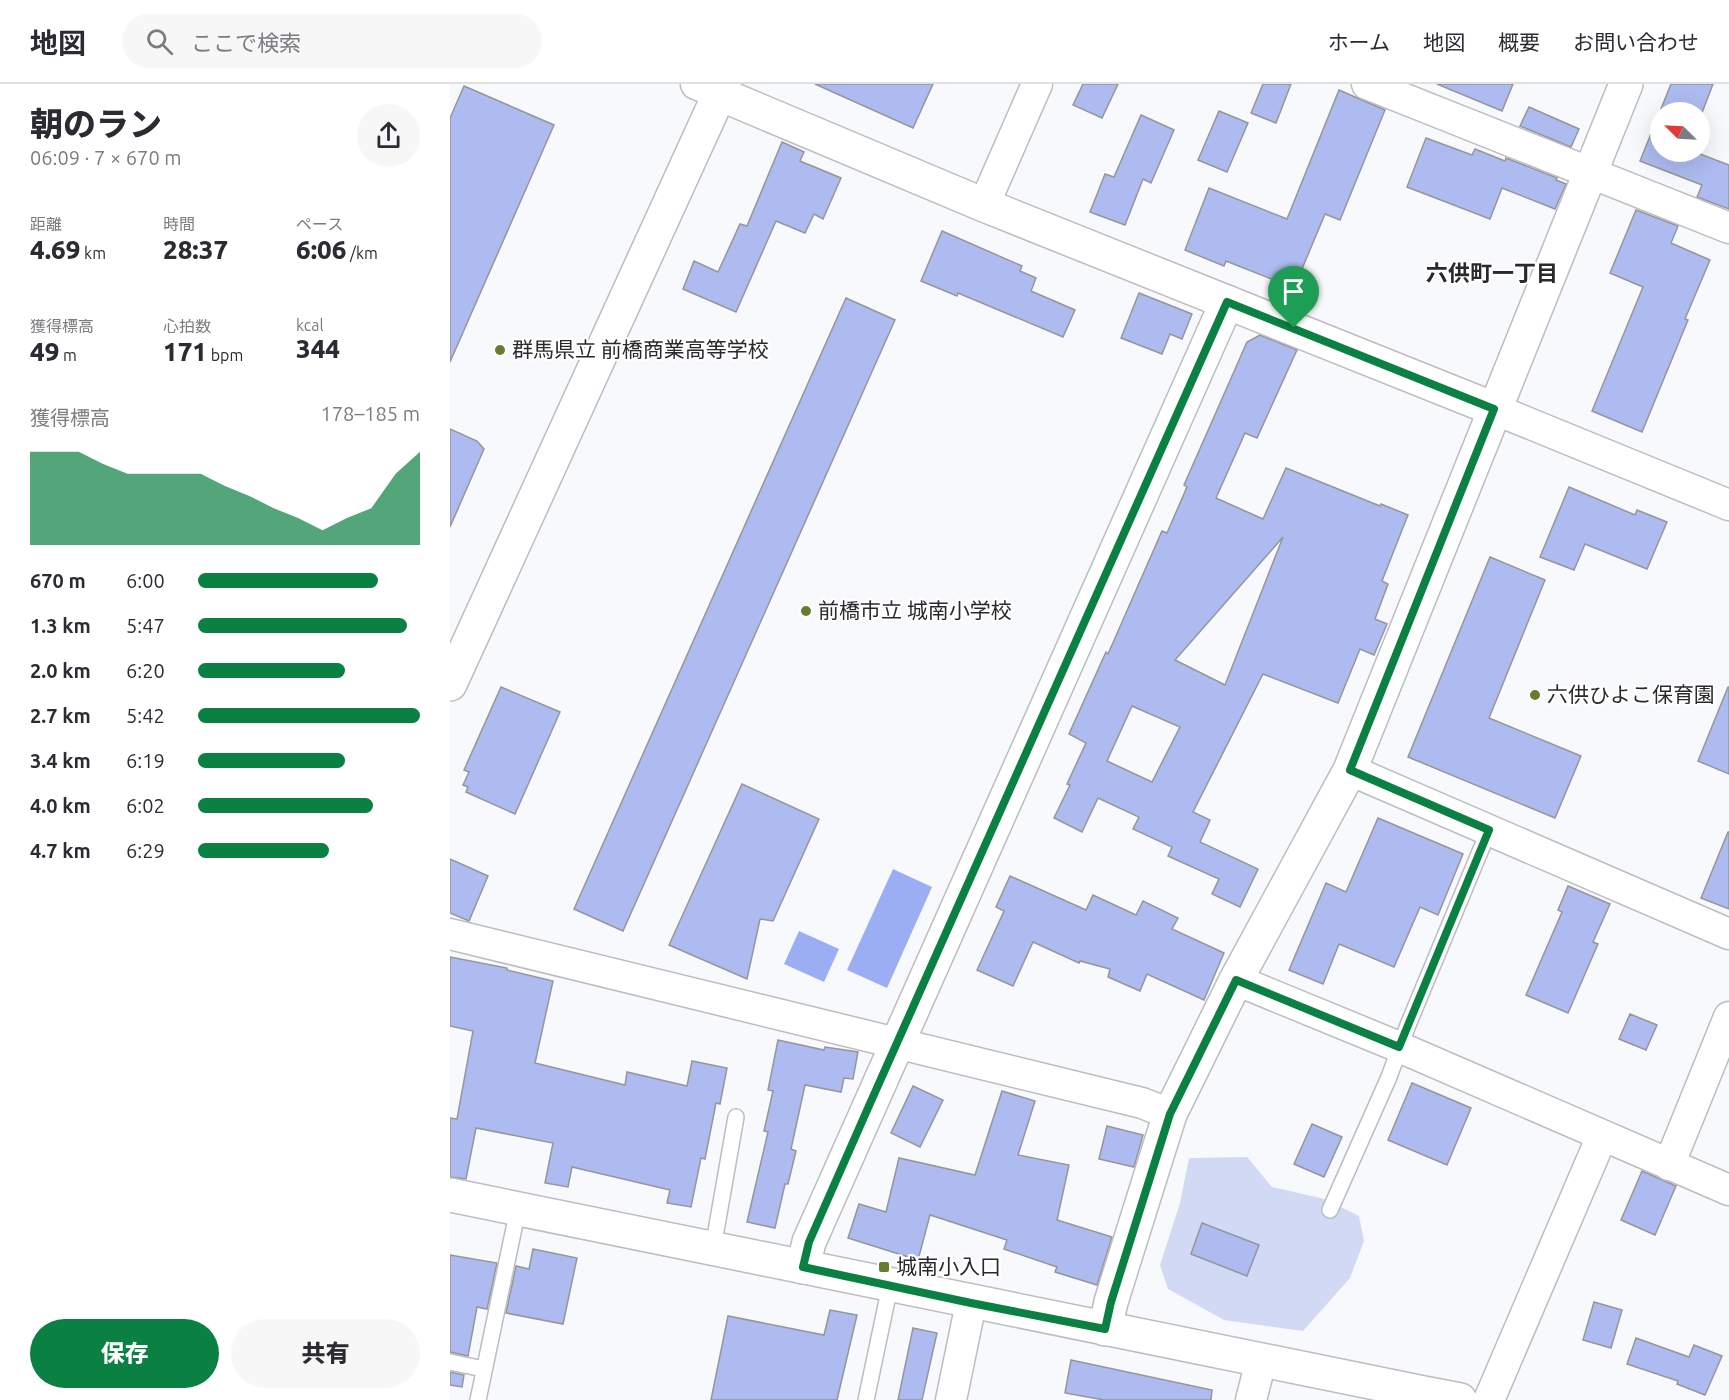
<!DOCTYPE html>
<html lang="ja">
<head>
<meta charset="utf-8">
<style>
	:root { --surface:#fff; --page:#f7f7f7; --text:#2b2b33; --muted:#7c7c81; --line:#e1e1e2; --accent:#0b8043 }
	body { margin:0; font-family:Ubuntu,"Noto Sans JP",sans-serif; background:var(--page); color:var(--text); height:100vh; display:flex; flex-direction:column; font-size:22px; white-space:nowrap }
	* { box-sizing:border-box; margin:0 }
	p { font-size:20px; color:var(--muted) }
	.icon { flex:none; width:33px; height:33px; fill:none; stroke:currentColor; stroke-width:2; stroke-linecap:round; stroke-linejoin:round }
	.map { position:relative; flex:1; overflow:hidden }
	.panel { display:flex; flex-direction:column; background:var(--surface); width:450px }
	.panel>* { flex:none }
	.needle { width:39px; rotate:294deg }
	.tools { position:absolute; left:1200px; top:18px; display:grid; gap:12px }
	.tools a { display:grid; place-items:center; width:60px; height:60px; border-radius:50%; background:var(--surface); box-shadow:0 6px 24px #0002; font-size:30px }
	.pin { position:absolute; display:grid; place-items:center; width:51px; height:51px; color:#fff; margin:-62px -26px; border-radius:50% 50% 50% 0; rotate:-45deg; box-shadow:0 0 6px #0007 }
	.pin .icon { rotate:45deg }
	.round { display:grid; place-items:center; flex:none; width:63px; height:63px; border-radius:32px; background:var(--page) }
	.overview { display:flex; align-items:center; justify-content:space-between; height:102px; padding:0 30px }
	h1 { font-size:33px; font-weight:800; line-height:45px }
	.stats { display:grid; grid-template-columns:repeat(3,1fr); gap:9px; height:102px; padding:6px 30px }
	.stats div { display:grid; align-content:center }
	.stats b { font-size:26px; font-weight:800 }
	.stats small { font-size:16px; font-weight:400 }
	.stats p { font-size:16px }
	.chart { height:168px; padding:12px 30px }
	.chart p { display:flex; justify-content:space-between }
	.chart svg { width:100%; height:108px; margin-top:6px; fill:var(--accent); opacity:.7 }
	.primary-button { display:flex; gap:12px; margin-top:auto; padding:12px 30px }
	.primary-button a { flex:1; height:69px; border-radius:36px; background:var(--accent); color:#fff; font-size:24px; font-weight:800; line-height:69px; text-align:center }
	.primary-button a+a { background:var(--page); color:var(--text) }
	ul { padding:0 30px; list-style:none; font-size:20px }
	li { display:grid; grid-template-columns:96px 72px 1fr; align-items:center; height:45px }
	li i { height:15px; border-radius:8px; background:var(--accent) }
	header { display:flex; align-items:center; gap:36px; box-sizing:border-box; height:84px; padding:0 30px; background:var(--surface); border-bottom:2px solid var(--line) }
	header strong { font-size:28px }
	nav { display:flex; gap:33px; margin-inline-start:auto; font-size:21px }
	.search { width:420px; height:54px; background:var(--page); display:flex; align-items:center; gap:15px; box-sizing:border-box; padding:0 21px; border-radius:33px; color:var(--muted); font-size:22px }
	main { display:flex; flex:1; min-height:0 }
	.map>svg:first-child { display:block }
	.green { fill:#d1d9f5 }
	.water { fill:#9caef3 }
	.building { fill:#adbbf0; stroke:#959699; stroke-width:1.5; fill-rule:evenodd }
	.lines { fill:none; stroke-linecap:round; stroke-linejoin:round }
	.lane-casing { stroke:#bcbdc0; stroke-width:18 }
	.street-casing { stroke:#bcbdc0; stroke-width:33 }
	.secondary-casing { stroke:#bcbdc0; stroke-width:36 }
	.lane { stroke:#fff; stroke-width:15 }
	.street { stroke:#fff; stroke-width:30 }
	.secondary { stroke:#fff; stroke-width:33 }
	.route-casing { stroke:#fff; stroke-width:12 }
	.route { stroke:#0b8043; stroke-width:8 }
	.poi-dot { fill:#677d2e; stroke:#fff; stroke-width:2 }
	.labels { text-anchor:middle; stroke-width:4.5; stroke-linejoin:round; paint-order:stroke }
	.poi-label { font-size:21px; fill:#29292b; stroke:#fff; text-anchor:start }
	.neighbourhood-label { font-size:22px; font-weight:bold; fill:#29292b; stroke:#fff }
</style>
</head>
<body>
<header>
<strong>地図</strong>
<div class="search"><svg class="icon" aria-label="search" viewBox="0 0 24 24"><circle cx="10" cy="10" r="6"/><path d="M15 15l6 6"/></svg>ここで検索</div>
<nav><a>ホーム</a><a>地図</a><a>概要</a><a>お問い合わせ</a></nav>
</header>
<main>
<section class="panel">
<div class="overview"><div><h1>朝のラン</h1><p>06:09 · 7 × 670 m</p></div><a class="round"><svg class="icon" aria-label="share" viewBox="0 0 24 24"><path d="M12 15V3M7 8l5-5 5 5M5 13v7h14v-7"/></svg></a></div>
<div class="stats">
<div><p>距離</p><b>4.69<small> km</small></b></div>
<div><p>時間</p><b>28:37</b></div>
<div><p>ペース</p><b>6:06<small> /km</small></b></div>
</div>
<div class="stats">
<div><p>獲得標高</p><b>49<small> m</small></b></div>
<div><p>心拍数</p><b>171<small> bpm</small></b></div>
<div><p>kcal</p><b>344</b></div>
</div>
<div class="chart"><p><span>獲得標高</span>178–185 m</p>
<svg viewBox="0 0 160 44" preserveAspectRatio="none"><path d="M0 44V6L10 6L20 6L30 11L40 15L50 15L60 15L70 15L80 20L90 24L100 29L110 33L120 38L130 33L140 29L150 15L160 6V44z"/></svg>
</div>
<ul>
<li><b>670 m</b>6:00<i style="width:81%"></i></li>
<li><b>1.3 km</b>5:47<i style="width:94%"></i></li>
<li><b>2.0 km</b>6:20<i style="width:66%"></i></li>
<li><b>2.7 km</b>5:42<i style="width:100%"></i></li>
<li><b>3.4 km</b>6:19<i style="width:66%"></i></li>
<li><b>4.0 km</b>6:02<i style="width:79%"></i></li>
<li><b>4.7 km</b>6:29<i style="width:59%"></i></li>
</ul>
<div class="primary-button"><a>保存</a><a>共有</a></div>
</section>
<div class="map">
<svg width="1279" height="1316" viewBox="0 0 1279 1316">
	<rect width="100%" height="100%" fill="#f8f9fc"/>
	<polygon class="green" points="797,1073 822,1103 875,1115 909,1132 914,1157 900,1194 853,1247 774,1236 718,1205 710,1181 730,1119 739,1074"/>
	<g class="water">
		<polygon points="443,785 482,803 437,904 397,886"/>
		<polygon points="349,847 389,865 374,898 334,880"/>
	</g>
	<g class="building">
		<polygon points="365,0 483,0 463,44"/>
		<polygon points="633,0 668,0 652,34 623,21"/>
		<polygon points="813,0 841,0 826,39 801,29"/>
		<polygon points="987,0 1063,0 1052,27"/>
		<polygon points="1221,0 1263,0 1250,34 1250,28 1210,28 1210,68 1245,68 1279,81 1279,125 1247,113 1252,101 1190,77"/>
		<polygon points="14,2 104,41 0,278 0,34"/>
		<polygon points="889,6 935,26 890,136 875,130 844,204 776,177 774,182 735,166 759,104 837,135"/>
		<polygon points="1079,23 1129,45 1121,63 1070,42"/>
		<polygon points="769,27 798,39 777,88 748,76"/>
		<polygon points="691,31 724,46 701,99 693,95 675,141 640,128 655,90 664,93"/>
		<polygon points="976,54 1022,71 1025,65 1055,77 1056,74 1107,94 1106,96 1116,100 1105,125 1052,104 1040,135 957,103"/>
		<polygon points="332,58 354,68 350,77 391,94 373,135 364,130 355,149 326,137 286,228 233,205 244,177 268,188 290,140 297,142"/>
		<polygon points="1186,126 1228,142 1221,159 1260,176 1235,235 1238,236 1192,348 1142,327 1193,203 1160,189"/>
		<polygon points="492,147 572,182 570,187 586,194 581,207 625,226 613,253 508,209 507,212 471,197"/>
		<polygon points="689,209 742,230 732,255 720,250 712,270 671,254"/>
		<polygon points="396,214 445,236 173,847 124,825"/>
		<path d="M810,251l37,15 -40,88 -12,-5 -29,65 47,21 23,-51 94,38 1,-2 27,11 -26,66 6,3 -13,35 12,5 -13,31 -14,-6 -22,54 -75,-29 -70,138 17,8 -10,22 58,27 -18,38 -28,-13 7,-15 -51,-23 4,-9 -39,-18 6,-12 -41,-19 -16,34 -28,-14 16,-33 -3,-1 19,-41 -17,-9 37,-82 2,2 54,-123 5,2 20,-46 -3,-2 63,-143zM833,453l-58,148 -50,-25zM682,622l48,21 -28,55 -45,-21z"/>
		<polygon points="0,345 27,357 34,365 0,443"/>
		<polygon points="1119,403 1185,431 1187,426 1217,438 1197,485 1135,460 1124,486 1090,473"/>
		<polygon points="1040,473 1095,496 1039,634 1131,672 1105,734 958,673"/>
		<polygon points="51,603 110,628 65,730 16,708 18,703 13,701 19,688 14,686"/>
		<polygon points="1278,603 1279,603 1279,690 1248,677"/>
		<polygon points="292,700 369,735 323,837 310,835 297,895 219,861"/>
		<polygon points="928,734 1013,770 988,831 970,823 944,883 889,860 873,900 839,886 876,799 896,808"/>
		<polygon points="1278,748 1279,748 1279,825 1251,814"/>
		<polygon points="0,775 38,792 19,837 0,829"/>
		<polygon points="560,792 636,826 643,811 686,831 693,817 728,834 722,845 774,869 754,916 697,890 690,907 658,893 660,885 630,877 629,879 583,858 563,902 527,886 554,827 546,823"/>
		<polygon points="1118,802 1160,820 1143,858 1148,860 1118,929 1076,911 1112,828 1108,826"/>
		<polygon points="0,873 57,884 57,886 103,897 85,979 175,1001 177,988 237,1002 242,977 277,984 270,1020 266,1019 255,1075 251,1074 241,1123 217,1119 220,1106 122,1083 118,1103 95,1099 103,1059 26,1044 16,1095 0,1093 0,1034 7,1035 23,947 0,942"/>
		<polygon points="1180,930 1207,941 1196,966 1169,955"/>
		<polygon points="328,956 374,966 375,963 408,968 403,995 394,994 391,1008 355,1001 341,1065 346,1067 338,1100 335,1100 325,1144 297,1138 318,1048 314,1047 323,1007 318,1006"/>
		<polygon points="962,999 1021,1024 997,1081 938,1056"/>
		<polygon points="463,1002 493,1016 470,1063 441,1049"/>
		<polygon points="552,1007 585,1017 568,1071 619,1081 607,1136 662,1153 647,1201 605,1188 607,1183 554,1165 557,1156 480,1131 468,1176 398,1154 409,1120 436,1128 449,1074 525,1091"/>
		<polygon points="862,1040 892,1053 874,1093 844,1080"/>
		<polygon points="657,1042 693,1051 684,1083 649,1075"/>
		<polygon points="1192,1087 1226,1102 1205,1151 1171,1136"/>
		<polygon points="752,1139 809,1161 797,1192 741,1170"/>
		<polygon points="83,1165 127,1174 113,1240 56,1229 66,1182 79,1185"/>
		<polygon points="0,1171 47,1179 37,1225 27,1223 18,1272 0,1268"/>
		<polygon points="1144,1218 1172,1226 1161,1264 1133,1256"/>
		<polygon points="380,1226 407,1231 387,1316 261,1316 278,1232 374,1251"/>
		<polygon points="463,1244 487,1249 472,1316 448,1316"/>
		<polygon points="1186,1254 1239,1273 1244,1261 1272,1272 1255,1311 1227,1300 1228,1297 1177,1280"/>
		<polygon points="621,1276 762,1306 761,1316 654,1316 615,1309"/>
		<polygon points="0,1288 14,1291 12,1303 0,1301"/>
	</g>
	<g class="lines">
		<g class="lane-casing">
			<g id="lane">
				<polyline points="880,1126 939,993 958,941 1039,746"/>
				<polyline points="263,1164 286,1033"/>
				<polyline points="0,1278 34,1285"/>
				<polyline points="28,1316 68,1125"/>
				<polyline points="416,1316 440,1202"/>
			</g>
		</g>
		<g class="street-casing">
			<g id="street">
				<polyline points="246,0 270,10"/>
				<polyline points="917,0 1279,144"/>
				<polyline points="534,121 587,0"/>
				<polyline points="1044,325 1279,421"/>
				<polyline points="900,686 1279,850"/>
				<polyline points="0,850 692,1019 720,1030"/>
				<polyline points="786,896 949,963 1279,1106"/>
				<polyline points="1219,1081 1279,933"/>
				<polyline points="501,1316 521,1219"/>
				<polyline points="801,1316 811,1277"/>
				<polyline points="1039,1316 1152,1052"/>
			</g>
		</g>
		<g class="secondary-casing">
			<g id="secondary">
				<polyline points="270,10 534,121 1044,325"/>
				<polyline points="0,600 274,0"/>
				<path d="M0,1111c337,68 673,139 1010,205"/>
				<polyline points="353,1183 359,1158 777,218"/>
				<polyline points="655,1245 661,1218 720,1030 786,896 900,686 1176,0"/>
			</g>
		</g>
		<use href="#lane" class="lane"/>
		<use href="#street" class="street"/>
		<use href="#secondary" class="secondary"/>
	</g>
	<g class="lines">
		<g class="route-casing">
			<polygon id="route" points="777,218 1044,325 900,686 1039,746 949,963 786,896 720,1030 661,1218 655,1245 521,1219 353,1183 359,1158 418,1024"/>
		</g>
		<use href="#route" class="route"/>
	</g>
	<g class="poi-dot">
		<circle cx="50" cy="266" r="6"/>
		<circle cx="356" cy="527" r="6"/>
		<circle cx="1085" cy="611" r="6"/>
		<rect x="428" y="1177" width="12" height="12" rx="3"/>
	</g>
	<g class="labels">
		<g class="poi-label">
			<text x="62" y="273">群馬県立 前橋商業高等学校</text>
			<text x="368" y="534">前橋市立 城南小学校</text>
			<text x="1097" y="618">六供ひよこ保育園</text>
			<text x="446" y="1190">城南小入口</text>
		</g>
		<g class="neighbourhood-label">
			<text x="1042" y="197">六供町一丁目</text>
		</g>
	</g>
</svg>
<div class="tools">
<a><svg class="needle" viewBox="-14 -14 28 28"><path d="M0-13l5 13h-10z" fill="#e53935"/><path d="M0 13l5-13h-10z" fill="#7c7c81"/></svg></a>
</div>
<div class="pin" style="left:844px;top:244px;background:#1e9e55"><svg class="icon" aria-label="arrive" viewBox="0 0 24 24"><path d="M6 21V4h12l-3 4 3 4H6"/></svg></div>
</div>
</main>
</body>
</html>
